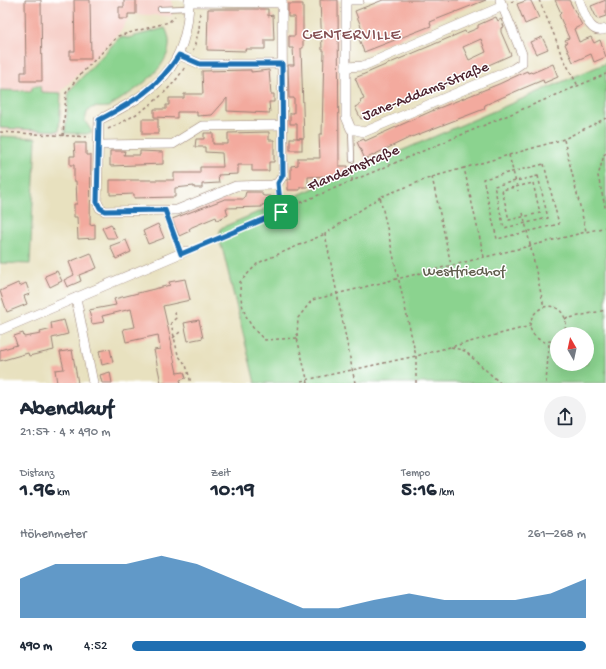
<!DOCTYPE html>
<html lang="de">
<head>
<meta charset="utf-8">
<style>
	:root { --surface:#fff; --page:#f2f2f3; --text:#1f2937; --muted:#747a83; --accent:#1f6fb2 }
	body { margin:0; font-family:"Gochi Hand",sans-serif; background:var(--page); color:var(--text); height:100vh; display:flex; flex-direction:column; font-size:15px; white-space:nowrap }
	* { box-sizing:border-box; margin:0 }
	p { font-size:13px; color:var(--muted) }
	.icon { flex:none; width:22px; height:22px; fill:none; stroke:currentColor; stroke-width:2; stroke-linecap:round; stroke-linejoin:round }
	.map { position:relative; height:383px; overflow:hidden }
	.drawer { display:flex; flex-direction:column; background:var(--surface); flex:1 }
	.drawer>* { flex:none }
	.needle { width:26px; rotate:351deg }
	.fabs { position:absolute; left:550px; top:327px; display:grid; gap:8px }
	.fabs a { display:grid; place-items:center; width:44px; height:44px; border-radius:50%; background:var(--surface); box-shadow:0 4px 16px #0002; font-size:20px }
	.pin { position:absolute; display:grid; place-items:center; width:34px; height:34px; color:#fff; margin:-17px; border-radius:8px; box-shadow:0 2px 6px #0006 }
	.round { display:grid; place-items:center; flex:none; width:42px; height:42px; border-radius:21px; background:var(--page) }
	.overview { display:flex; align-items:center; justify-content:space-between; height:68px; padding:0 20px }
	h1 { font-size:22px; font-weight:800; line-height:30px }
	.metrics { display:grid; grid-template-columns:repeat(3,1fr); gap:6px; height:68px; padding:4px 20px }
	.metrics div { display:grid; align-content:center }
	.metrics b { font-size:20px; font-weight:800 }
	.metrics small { font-size:11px; font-weight:400 }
	.metrics p { font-size:11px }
	.chart { height:112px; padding:8px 20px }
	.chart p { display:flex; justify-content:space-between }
	.chart svg { width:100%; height:72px; margin-top:4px; fill:var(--accent); opacity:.7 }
	ul { padding:0 20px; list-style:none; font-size:13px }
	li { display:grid; grid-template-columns:64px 48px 1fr; align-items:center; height:30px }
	li i { height:10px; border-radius:5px; background:var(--accent) }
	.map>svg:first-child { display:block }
	.built { fill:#f7d0c9 }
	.green { fill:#8bd38f; stroke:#6a795d; fill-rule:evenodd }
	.building { fill:#f3aa9e; fill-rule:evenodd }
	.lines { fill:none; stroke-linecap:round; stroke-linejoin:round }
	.service-casing { stroke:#998075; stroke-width:6 }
	.minor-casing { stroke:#998075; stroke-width:10 }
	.path { stroke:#998075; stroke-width:1.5; stroke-dasharray:3 3; stroke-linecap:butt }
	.service { stroke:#fff; stroke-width:4.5 }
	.minor { stroke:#fff; stroke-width:9 }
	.route-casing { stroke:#fff; stroke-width:8 }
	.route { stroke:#1f6fb2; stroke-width:5 }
	.labels { text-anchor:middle; stroke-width:3; stroke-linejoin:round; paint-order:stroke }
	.street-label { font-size:15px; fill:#4a1f2b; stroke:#fff }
	.park-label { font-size:15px; fill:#615e4e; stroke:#fff }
	.neighbourhood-label { font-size:16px; letter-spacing:1px; fill:#855053; stroke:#fff }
</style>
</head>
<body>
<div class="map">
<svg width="606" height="383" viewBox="0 0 606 383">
	<rect width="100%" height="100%" fill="#fff"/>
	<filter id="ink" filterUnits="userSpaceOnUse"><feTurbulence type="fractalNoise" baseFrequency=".025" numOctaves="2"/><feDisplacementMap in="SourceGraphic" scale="8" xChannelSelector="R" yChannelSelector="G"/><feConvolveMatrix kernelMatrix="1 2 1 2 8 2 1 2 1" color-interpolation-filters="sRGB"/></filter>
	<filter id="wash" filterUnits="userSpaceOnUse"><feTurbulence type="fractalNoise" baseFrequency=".012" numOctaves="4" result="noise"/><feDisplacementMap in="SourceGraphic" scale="16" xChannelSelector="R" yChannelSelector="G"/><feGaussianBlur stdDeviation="0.9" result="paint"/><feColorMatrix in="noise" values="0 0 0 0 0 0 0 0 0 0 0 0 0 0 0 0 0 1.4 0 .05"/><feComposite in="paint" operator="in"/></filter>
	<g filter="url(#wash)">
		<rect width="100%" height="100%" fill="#e8e1bf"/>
		<polygon class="built" points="0,0 172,0 172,16 128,14 128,19 119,33 62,90 60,133 0,130"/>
		<g class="green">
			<path d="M165,28c19,34 -32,64 -57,79 -13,2 -20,-5 -23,14l7,11 -6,2 -21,-1 4,-42 51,-54 8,1z"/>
			<path d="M606,63v320h-351l-32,-132 -5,-13 3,-10zM557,334h30v30h-30z"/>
			<polygon points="33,86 40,86 41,92 61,93 59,131 0,128 0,90 31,91"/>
			<polygon points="0,136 36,138 30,264 0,263"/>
		</g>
		<g id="blocks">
			<g class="building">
				<polygon points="25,0 41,0 42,81 21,81 21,72 26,72"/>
				<polygon points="74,0 90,0 91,59 70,59 70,51 75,51"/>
				<polygon points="124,0 136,0 136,14 128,14 128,19 119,19 119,7 124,7"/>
				<polygon points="320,0 338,0 339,166 348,166 348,175 308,177 308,187 300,187 300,190 288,190 288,179 291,179 291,166 298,165 298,158 320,158 319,134 322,134 324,50 322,50"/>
				<polygon points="383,0 486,0 430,22 431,26 364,52 359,39 365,37 355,11"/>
				<polygon points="528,0 531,1 539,18 525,24 517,4"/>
				<polygon points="555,0 569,0 582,25 574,29 579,42 591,37 594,43 600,40 606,57 594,62 591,54 573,62 565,44 567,43 565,40 569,38 559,15 561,13"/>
				<polygon points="606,0 606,16 597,19 591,6"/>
				<polygon points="288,4 303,4 303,48 301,48 304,138 297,138 297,124 290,124 290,113 294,113 294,98 289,98 288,65 294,65 293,48 289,48 289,36 295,36 295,17 288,17"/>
				<polygon points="208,9 268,9 268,16 273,15 274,40 265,40 265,49 245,49 246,51 207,50"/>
				<path d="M496,17l2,4 3,-2 3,8 -3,1v4l10,23 -67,30 1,2 -16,7 -1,-2 -24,8 -43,19 -6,-12 6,-3 -1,-3 4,-2 -9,-21 110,-47 1,2 12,-5v-3zM481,39l5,13 -17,8 -6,-13z"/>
				<polygon points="542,37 548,49 536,54 530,42"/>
				<polygon points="553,64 558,77 544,83 543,80 519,90 485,105 484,109 409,138 365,159 357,142 364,139 365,141 434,110 499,84 527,71 528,73 531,72 532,73"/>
				<polygon points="251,70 251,72 269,70 271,94 274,94 274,102 269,102 270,113 227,111 227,98 212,115 197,116 197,112 177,112 177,118 154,117 154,109 166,109 166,105 169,105 169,98 184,98 184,94 203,94 202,71"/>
				<rect x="142" y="119" width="16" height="15"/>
				<polygon points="269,132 269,140 274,140 274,162 269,162 269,171 252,171 252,165 238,165 238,174 218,175 219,183 202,184 202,188 194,188 194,186 175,188 175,197 134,198 134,194 110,195 110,180 174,180 174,173 200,173 200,167 223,167 222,153 205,152 205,147 195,147 196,139 204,139 204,133 213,133 213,144 228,144 228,133"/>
				<rect x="290" y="138" width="12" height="12"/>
				<polygon points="74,143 86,143 86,155 91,155 90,225 95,224 95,238 78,239 77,217 74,217 74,204 77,204 76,181 74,181 74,165 70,165 70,156 75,156"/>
				<polygon points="110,151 125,151 124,155 140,155 140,151 163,152 163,164 110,166"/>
				<polygon points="246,192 262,192 262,195 264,196 271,196 271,203 262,205 262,207 226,208 228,215 217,220 216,217 192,227 189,229 190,231 179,236 172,219 225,199 244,199"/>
				<polygon points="111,224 117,238 107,238 102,228"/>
				<polygon points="158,224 164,238 148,244 143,231"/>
				<polygon points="126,240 131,252 116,259 110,246"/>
				<polygon points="91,253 97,268 79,275 81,281 67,287 64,280 74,275 69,262"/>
				<polygon points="57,271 62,281 50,287 45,276"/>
				<polygon points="185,279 190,300 163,306 172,345 171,345 177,373 184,372 186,378 180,380 181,383 161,383 154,350 160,349 158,335 126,342 123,329 135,327 131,309 102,316 104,322 92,324 89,310 116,305 114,299 170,285 169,282"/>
				<polygon points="18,283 20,286 26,283 30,294 24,296 27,304 7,312 0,291"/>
				<polygon points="64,320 68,334 52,338 54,350 29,356 28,353 0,361 0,350 17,345 14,336 23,333 24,337 41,334 40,332 52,329 51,323"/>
				<polygon points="199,320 203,338 188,341 184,323"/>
				<polygon points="110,349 113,362 102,365 99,351"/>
				<polygon points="72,350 78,383 57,383 55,370 64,369 60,352"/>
				<polygon points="110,372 112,383 102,383 100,375"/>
			</g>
		</g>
	</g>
	<g filter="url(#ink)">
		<use href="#blocks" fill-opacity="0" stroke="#998075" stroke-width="1"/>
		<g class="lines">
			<g class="service-casing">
				<g id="service">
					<polyline points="160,9 188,8"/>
					<polyline points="351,129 352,160"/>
				</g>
			</g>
			<g class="minor-casing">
				<g id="minor">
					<path d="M189,0c-1,69 -33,91 -90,120l-2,82 3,6 5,3 72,-1 59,-24 36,-1 6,-2 5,-8 -1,-175"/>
					<polyline points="346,0 346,117 351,129 364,132 513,69 522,63 522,54 500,0"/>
					<polyline points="350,0 359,0"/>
					<path d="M579,0c5,12 10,36 27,29"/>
					<polyline points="189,2 282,3"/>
					<polyline points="179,55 200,64 282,64"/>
					<polyline points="346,67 363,66 503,6"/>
					<polyline points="98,145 173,144 202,126 282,125"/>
					<polyline points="76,298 93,383"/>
					<polyline points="0,330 186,251"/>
				</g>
			</g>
			<g class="path">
				<polyline points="539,0 555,37 561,54 578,86"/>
				<polyline points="511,2 517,0"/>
				<polyline points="193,51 199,30 200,12"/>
				<path d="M108,129c31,-14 59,-33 77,-62"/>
				<polyline points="0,132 90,137"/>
				<polyline points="63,136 66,93 78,77 118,36 169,22 175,16"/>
				<polyline points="564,140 586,231"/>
				<polyline points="606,153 604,155 598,176 606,211"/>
				<polyline points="509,155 518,191"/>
				<polygon points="544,164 559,224 497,239 483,179"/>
				<polyline points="352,166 352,182"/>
				<polygon points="538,176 548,218 504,228 494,186"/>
				<polyline points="432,177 451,265"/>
				<polygon points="533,183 540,213 509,220 502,190"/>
				<polyline points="279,193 281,212"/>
				<polyline points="523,213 544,307"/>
				<polyline points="168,219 178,245"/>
				<polyline points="195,247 606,74"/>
				<polyline points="484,257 464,168 564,139 606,118"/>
				<polyline points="175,312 176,318 171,323 178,355 186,365 191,383"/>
				<polyline points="565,319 606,310"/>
				<polyline points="173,338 181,331"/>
				<path d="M297,338l-32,2c-19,-16 -25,-33 -25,-58l18,-19 67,-29"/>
				<path d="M557,340l-13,2c-35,-15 5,-54 20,-26 3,6 2,12 -1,18"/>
				<polyline points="451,347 465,351 500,383"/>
				<polyline points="301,381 416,356 530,326"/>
				<polyline points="308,383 297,338 298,318 312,300 606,227"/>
				<polyline points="355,383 325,234 380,197"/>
				<polyline points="416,383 416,356 380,197 432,177 464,168"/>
				<polyline points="546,383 549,343"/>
			</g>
			<use href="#service" class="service"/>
			<use href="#minor" class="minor"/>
		</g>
	</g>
	<g class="lines" filter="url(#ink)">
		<g class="route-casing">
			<path id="route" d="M179,55l21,9h82l1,111 -5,8 3,29 -100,42 -16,-44 -60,1 -5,-3 -3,-6 2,-82c34,-18 59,-32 80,-65z"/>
		</g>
		<use href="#route" class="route"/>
	</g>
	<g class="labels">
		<g class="street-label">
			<text transform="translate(425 90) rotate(-22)" y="5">Jane-Addams-Straße</text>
			<text transform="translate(353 167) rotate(-23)" y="5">Flandernstraße</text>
		</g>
		<g class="park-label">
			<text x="464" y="275">Westfriedhof</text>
		</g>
		<g class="neighbourhood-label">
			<text x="352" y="39">CENTERVILLE</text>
		</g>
	</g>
</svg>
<div class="fabs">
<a><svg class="needle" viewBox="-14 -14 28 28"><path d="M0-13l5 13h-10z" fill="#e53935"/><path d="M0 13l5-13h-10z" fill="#747a83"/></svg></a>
</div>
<div class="pin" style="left:281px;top:212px;background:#1e9e55"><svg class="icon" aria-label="arrive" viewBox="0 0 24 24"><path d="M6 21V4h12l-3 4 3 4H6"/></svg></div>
</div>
<section class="drawer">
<div class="overview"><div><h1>Abendlauf</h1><p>21:57 · 4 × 490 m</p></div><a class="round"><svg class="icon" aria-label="share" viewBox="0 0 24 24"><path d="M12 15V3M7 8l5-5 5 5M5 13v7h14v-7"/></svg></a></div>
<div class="metrics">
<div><p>Distanz</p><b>1.96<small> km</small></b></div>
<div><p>Zeit</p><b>10:19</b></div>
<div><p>Tempo</p><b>5:16<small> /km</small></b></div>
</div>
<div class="chart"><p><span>Höhenmeter</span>261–268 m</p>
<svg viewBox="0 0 160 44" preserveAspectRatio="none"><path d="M0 44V20L10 11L20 11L30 11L40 6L50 11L60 20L70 29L80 38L90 38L100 33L110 29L120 33L130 33L140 33L150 29L160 20V44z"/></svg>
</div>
<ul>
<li><b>490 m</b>4:52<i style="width:100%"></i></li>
</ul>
</section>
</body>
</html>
